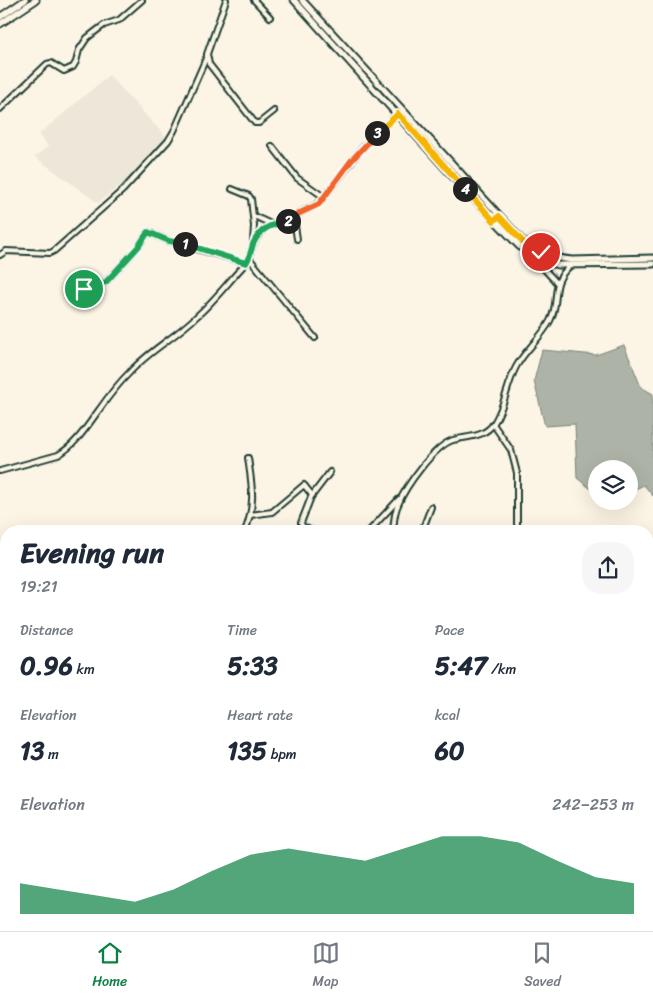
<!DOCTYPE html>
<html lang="en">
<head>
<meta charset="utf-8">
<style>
	:root { --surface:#fff; --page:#f6f6f7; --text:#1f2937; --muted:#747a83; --line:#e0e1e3; --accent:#0b8043 }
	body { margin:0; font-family:Sriracha,sans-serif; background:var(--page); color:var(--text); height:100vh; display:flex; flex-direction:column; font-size:19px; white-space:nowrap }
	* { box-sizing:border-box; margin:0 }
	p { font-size:16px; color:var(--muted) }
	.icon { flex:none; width:28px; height:28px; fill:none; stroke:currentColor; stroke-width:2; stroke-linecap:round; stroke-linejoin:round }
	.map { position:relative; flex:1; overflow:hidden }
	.panel { position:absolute; left:0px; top:525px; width:654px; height:406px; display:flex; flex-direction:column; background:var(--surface); border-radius:20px 20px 0 0; box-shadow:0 5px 20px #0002 }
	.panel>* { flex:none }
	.fabs { position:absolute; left:588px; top:460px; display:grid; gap:10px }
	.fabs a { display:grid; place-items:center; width:50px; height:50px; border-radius:50%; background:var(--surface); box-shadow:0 5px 20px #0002; font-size:25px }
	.pin { position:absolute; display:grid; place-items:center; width:42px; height:42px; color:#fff; margin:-21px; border:2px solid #fff; border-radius:50%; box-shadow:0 1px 5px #0007 }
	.km { position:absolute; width:25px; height:25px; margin:-12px; border-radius:50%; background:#222; color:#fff; font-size:14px; line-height:25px; text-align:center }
	.round { display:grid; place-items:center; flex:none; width:52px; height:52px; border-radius:20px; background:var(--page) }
	.headline { display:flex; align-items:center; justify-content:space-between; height:85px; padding:0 20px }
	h1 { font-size:28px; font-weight:700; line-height:38px }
	.figures { display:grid; grid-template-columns:repeat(3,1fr); gap:8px; height:85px; padding:5px 20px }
	.figures div { display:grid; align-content:center }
	.figures b { font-size:25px; font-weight:700 }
	.figures small { font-size:14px; font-weight:400 }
	.figures p { font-size:14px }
	.chart { height:140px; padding:10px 20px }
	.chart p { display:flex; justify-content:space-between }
	.chart svg { width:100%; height:90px; margin-top:5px; fill:var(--accent); opacity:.7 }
	.menu { display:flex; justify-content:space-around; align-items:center; height:70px; border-top:1px solid var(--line); background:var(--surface); font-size:14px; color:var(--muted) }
	.menu a { display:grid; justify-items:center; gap:2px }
	.menu .active { color:var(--accent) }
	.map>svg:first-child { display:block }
	.built { fill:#ece7d8 }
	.water { fill:#aeb3a7; stroke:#758479 }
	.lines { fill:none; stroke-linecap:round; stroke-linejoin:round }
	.street-casing { stroke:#1f3d34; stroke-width:8 }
	.secondary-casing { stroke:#1f3d34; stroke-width:9 }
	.primary-casing { stroke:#1f3d34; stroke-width:9 }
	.street { stroke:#fcf5e5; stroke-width:4 }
	.secondary { stroke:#fcf5e5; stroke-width:5 }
	.primary { stroke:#fcf5e5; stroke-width:5.5 }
	.split-1-casing { stroke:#fff; stroke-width:10 }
	.split-2-casing { stroke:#fff; stroke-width:10 }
	.split-3-casing { stroke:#fff; stroke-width:10 }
	.split-4-casing { stroke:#fff; stroke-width:10 }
	.split-5-casing { stroke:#fff; stroke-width:10 }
	.split-1 { stroke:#22a559; stroke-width:6 }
	.split-2 { stroke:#22a559; stroke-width:6 }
	.split-3 { stroke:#f0652b; stroke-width:6 }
	.split-4 { stroke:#f5b400; stroke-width:6 }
	.split-5 { stroke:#f5b400; stroke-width:6 }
</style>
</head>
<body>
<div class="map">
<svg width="653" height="931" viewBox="0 0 653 931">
	<rect width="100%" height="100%" fill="#fcf5e5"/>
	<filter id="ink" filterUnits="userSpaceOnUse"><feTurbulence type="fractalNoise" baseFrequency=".02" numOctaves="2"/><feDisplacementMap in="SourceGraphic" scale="10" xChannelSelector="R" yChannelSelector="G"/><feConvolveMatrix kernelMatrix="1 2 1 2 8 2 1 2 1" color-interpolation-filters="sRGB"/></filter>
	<g filter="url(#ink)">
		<polygon class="built" points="109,75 166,137 138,171 98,203 35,157 48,146 39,134"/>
		<polygon class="water" points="624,345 641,387 653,394 653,496 644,485 629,492 629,469 596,469 596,493 577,478 575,424 545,426 534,381 542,350 596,355"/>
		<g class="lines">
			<g class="street-casing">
				<g id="street">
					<polyline points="226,0 207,54 209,64 255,123 259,123 274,111"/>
					<polyline points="254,0 270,17"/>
					<polyline points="0,109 47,64 51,63 64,71 73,67 76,62 79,50 87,38 96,31 104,25 119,20 142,0"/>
					<polyline points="272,146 297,178 324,197 363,147 397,114"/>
					<polyline points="232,189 249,196 251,199 254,226 253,241"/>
					<polyline points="254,216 271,224"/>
					<polyline points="294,219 297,239"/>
					<polyline points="0,255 6,251 50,253 54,251 123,190 168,141 174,131 207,56"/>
					<polyline points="533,257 557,283"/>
					<polyline points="249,258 315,338"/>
					<polyline points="75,294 90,286 100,285 106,282 138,247 148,232 169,241 246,263"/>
					<polyline points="493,424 511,450 517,473 517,531"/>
					<path d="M0,471l58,-16c18,-10 29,-29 41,-45 9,-13 20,-27 31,-38 20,-22 46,-35 67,-56 18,-16 33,-36 49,-53 4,-6 5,-12 7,-18 8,-19 23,-23 41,-26 8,-12 20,-8 30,-22"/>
					<polyline points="250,515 272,512 304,485 312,495"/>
					<path d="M245,531c11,-27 7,-45 3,-73"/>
					<polyline points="312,531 302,526 301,523 311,497 330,472"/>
					<polyline points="369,531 399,499"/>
					<path d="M393,531c1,-8 1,-18 5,-26 7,-18 36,-59 55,-65 15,-4 31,-2 41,-17 11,-17 13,-39 22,-56 9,-17 25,-29 34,-46 11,-21 -1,-37 20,-55"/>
					<polyline points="422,531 431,507"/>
					<polyline points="648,626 653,621"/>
					<polyline points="648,773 653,773"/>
					<polyline points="648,802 653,799"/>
					<polyline points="648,829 653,841"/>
					<polyline points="648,919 653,919"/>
					<polyline points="165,925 170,931"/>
					<polyline points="624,925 625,931"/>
					<polyline points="326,931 328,925"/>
					<polyline points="449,931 451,925"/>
					<polyline points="478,931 480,925"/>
				</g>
			</g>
			<g class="secondary-casing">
				<g id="secondary">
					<polyline points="294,0 453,177 519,246 532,256 550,263 558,265 653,264"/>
					<path d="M302,0l221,241c16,12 30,17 49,19l81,-2"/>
				</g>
			</g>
			<g class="primary-casing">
				<g id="primary">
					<polyline points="0,17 25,0"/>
					<polyline points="0,24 36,0"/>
				</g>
			</g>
			<use href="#street" class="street"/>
			<use href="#secondary" class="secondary"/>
			<use href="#primary" class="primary"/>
		</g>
	</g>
	<g class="lines" filter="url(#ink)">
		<g class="split-1-casing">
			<path id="split-1" d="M84,289c7,-3 15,-3 22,-7l32,-35 10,-15 21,9 16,3"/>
		</g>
		<g class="split-2-casing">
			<path id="split-2" d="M185,244l61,19c4,-6 5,-12 7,-19 7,-16 19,-20 35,-23"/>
		</g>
		<g class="split-3-casing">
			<polyline id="split-3" points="288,221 294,219 298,214 319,204 351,161 377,133"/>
		</g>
		<g class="split-4-casing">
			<polyline id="split-4" points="377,133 398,114 465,189"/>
		</g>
		<g class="split-5-casing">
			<polyline id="split-5" points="465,189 494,221 499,216 523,242 541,252"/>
		</g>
		<use href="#split-1" class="split-1"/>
		<use href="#split-2" class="split-2"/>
		<use href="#split-3" class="split-3"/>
		<use href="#split-4" class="split-4"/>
		<use href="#split-5" class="split-5"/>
	</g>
</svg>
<div class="fabs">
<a><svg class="icon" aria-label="layers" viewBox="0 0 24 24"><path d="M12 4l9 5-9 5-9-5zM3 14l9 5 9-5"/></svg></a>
</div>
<div class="pin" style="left:84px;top:289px;background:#1e9e55"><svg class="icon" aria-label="arrive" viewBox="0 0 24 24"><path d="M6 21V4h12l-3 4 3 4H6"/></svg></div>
<div class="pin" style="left:541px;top:252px;background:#d93025"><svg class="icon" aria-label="check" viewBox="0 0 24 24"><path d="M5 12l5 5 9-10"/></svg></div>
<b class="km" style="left:185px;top:244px">1</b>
<b class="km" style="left:288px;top:221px">2</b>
<b class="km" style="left:377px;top:133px">3</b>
<b class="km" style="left:465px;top:189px">4</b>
<section class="panel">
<div class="headline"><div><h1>Evening run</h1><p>19:21</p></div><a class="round"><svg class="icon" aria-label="share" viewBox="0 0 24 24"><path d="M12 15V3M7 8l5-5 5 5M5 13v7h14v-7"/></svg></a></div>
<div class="figures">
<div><p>Distance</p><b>0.96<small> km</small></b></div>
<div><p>Time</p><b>5:33</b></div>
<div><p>Pace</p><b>5:47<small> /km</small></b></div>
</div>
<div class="figures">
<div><p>Elevation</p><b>13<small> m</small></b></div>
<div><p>Heart rate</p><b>135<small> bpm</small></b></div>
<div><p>kcal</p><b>60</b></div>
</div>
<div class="chart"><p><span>Elevation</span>242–253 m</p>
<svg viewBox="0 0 160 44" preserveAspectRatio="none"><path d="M0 44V29L10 32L20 35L30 38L40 32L50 23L60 15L70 12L80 15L90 18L100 12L110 6L120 6L130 9L140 18L150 26L160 29V44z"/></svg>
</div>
</section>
</div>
<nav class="menu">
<a class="active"><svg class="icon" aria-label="home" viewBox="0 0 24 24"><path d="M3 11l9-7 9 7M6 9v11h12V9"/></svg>Home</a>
<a><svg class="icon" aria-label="map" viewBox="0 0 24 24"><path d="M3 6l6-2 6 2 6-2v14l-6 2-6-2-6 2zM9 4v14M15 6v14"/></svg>Map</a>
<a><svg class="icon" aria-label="saved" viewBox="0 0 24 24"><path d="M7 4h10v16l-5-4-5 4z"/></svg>Saved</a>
</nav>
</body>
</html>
